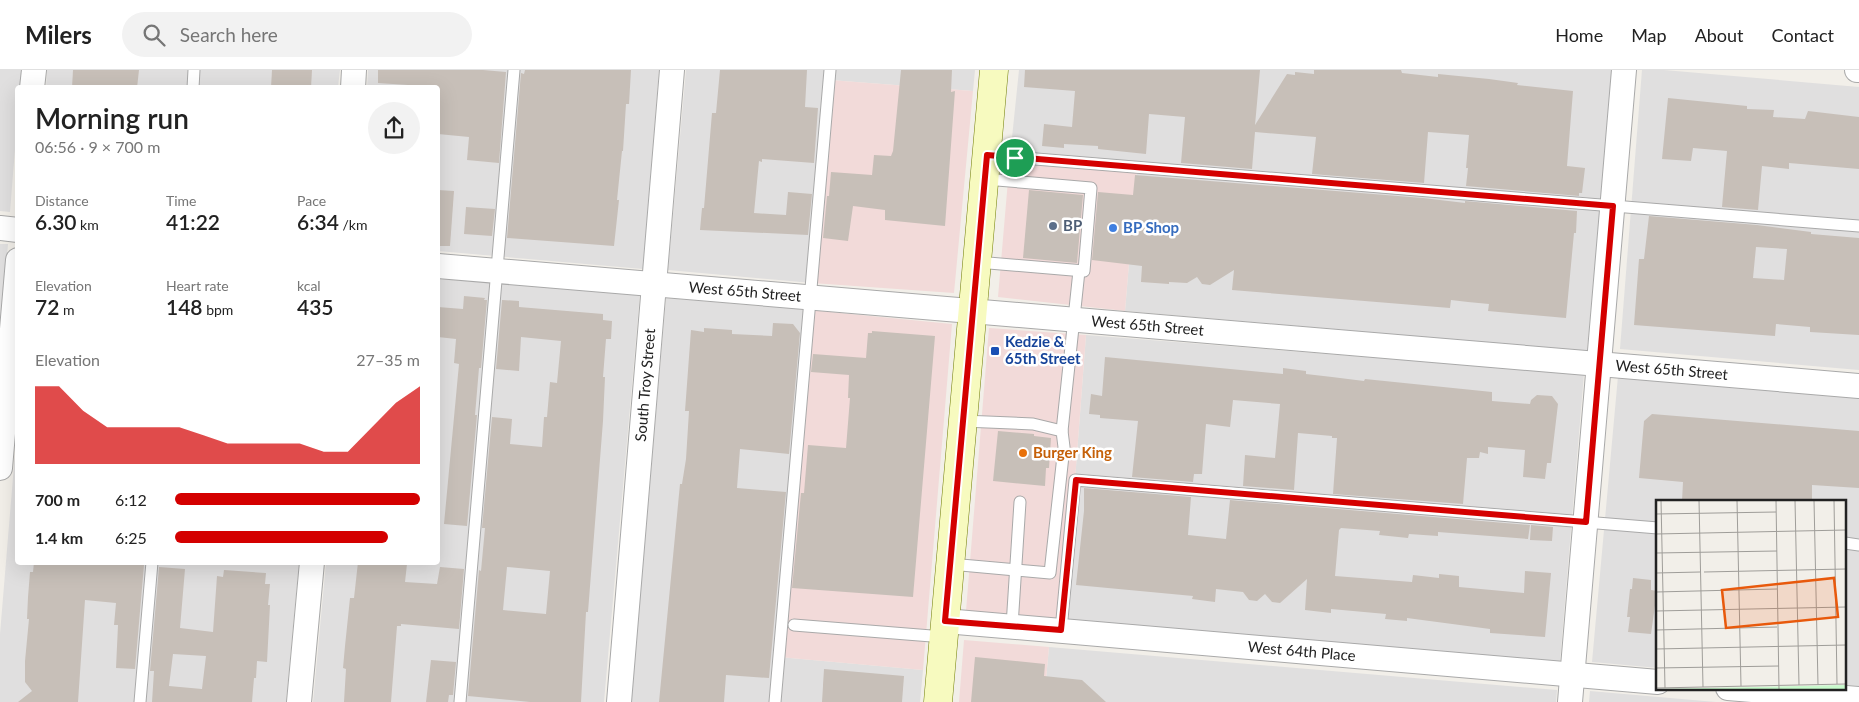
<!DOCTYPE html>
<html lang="en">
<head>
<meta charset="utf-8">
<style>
	:root { --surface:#fff; --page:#f2f2f2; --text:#222; --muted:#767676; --line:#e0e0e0; --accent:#d40000 }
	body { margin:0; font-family:Lato,sans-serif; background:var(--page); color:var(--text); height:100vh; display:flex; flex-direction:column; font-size:19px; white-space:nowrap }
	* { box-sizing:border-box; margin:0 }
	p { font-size:16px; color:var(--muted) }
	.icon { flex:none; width:28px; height:28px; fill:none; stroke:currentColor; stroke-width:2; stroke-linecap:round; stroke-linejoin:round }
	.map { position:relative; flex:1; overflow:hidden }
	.details { position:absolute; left:15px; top:15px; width:425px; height:480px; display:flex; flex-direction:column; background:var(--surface); border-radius:5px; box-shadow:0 5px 20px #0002 }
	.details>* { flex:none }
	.pin { position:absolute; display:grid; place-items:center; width:42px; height:42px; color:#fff; margin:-21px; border:2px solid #fff; border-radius:50%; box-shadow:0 1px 5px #0007 }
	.round { display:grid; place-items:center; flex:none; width:52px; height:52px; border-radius:26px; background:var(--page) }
	.head { display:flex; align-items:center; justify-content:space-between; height:85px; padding:0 20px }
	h1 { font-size:28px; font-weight:600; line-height:38px }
	.figures { display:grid; grid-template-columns:repeat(3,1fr); gap:8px; height:85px; padding:5px 20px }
	.figures div { display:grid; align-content:center }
	.figures b { font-size:21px; font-weight:600 }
	.figures small { font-size:14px; font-weight:400 }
	.figures p { font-size:14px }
	.chart { height:140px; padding:10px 20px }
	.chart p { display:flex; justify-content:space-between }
	.chart svg { width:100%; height:90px; margin-top:5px; fill:var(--accent); opacity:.7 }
	ul { padding:0 20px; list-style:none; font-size:16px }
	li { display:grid; grid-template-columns:80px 60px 1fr; align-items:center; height:38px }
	li i { height:12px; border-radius:6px; background:var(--accent) }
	header { display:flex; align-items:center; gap:30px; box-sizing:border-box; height:70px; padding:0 25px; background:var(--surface); border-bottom:1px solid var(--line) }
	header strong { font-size:24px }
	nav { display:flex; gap:28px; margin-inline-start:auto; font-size:18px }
	.search { width:350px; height:45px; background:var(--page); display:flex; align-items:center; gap:12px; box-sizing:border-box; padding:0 18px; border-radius:28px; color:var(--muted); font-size:19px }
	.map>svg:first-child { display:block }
	.residential { fill:#e0dfdf }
	.commercial { fill:#f2dad9 }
	.building { fill:#c7bfb8; fill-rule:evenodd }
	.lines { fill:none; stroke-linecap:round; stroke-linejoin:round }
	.service-casing { stroke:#a9a9a9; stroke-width:13 }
	.minor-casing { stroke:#a9a9a9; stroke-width:26 }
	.secondary-casing { stroke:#707d05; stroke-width:29 }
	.service { stroke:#fff; stroke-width:11 }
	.minor { stroke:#fff; stroke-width:24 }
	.secondary { stroke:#f7fabf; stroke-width:28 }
	.route-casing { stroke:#fff; stroke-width:10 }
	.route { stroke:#d40000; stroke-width:6 }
	.service-dot { fill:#5c6f8a; stroke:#fff; stroke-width:2 }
	.shop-dot { fill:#3f7fe0; stroke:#fff; stroke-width:2 }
	.transit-dot { fill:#1a4fb4; stroke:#fff; stroke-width:2 }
	.food-dot { fill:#e8710a; stroke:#fff; stroke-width:2 }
	.labels { text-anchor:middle; stroke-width:5; stroke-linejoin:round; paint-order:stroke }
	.service-label { font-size:15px; font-weight:bold; fill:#4e5e75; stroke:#fff; text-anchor:start }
	.shop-label { font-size:15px; font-weight:bold; fill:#366cbe; stroke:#fff; text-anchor:start }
	.street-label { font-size:15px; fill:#222; stroke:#fff }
	.transit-label { font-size:15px; font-weight:bold; fill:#164399; stroke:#fff; text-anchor:start }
	.food-label { font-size:15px; font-weight:bold; fill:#c56008; stroke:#fff; text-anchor:start }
	.inset-road { fill:none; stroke:#9f9d99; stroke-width:1 }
	.view { fill:#e8590c; fill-opacity:0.15; stroke:#e8590c; stroke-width:2.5 }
	.inset-edge { fill:none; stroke:#222; stroke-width:2.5 }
</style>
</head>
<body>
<header>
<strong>Milers</strong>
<div class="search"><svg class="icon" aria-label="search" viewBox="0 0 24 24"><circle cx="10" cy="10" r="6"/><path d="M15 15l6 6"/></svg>Search here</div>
<nav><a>Home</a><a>Map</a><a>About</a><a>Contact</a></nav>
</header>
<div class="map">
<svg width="1859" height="632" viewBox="0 0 1859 632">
	<rect width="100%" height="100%" fill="#f2efe9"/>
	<g class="residential">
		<polygon points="0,0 22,0 21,17 18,18 17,54 10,142 0,141"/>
		<polygon points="47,0 340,0 338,17 46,18"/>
		<polygon points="368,0 659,0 643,199 438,181 438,18 367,18"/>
		<polygon points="686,0 975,0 973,21 830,10 812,213 668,200"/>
		<polygon points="1019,0 1613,0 1587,281 1125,241 1137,98 1010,87"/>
		<polygon points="1642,0 1664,0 1859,17 1859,300 1620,279"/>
		<polygon points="0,174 8,174 0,268"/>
		<polygon points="438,209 640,224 604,632 313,632 326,493 438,492"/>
		<polygon points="666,228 810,240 779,587 923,600 920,632 631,632"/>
		<polygon points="1086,265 1584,304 1560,592 1062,549 1075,410"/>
		<polygon points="1618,306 1859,327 1859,616 1845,615 1845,431 1658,431 1658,598 1592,592"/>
		<polygon points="17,359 18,492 299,493 286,632 0,632 0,564"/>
		<polygon points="1049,577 1557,620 1556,632 1044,632"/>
		<polygon points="1590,621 1716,632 1589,632"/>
	</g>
	<g class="commercial">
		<polygon points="830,10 973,21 954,223 812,213"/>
		<polygon points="1010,87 1137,98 1125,241 998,227"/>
		<polygon points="810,240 952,254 923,600 779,587"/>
		<polygon points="989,258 1086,265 1075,410 1062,549 966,541"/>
		<polygon points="964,570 1049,577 1044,632 959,632"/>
	</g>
	<g class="building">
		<polygon points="73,0 139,0 137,18 72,18"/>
		<polygon points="272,0 312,0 311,18 271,18"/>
		<polygon points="378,0 483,0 506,2 499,93 467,90 469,67 438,64 438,17 378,13"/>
		<polygon points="525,0 631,0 629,34 626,34 623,81 622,81 617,130 619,130 614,176 507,168 521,3 524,4"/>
		<polygon points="720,0 807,0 805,37 818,38 814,93 762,89 762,92 759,91 754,143 786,145 788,122 812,124 808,165 700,160 702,138 704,138 712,43 716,43"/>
		<polygon points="901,0 952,0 951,22 955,21 945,156 885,150 885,140 853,136 848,171 823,168 827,126 829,126 831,102 872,105 874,85 891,86 893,81"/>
		<polygon points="1025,0 1260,0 1255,55 1287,4 1295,5 1295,2 1314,4 1314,0 1401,0 1402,3 1438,7 1438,4 1489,9 1518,13 1517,15 1573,21 1567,96 1585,98 1582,123 1579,123 1579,126 1466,116 1468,98 1466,98 1469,65 1428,62 1424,113 1312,104 1316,67 1255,62 1252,99 1181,93 1185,47 1149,44 1146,84 1098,79 1098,76 1064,74 1064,78 1042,76 1044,54 1072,57 1075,21 1024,17"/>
		<polygon points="1668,28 1747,36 1747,39 1774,40 1773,47 1805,49 1808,41 1859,47 1859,99 1789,93 1789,99 1762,96 1758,140 1722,137 1727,81 1693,78 1691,91 1662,89"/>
		<polygon points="1135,105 1423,128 1465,133 1465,131 1577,141 1576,163 1574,163 1566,248 1488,241 1489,234 1468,232 1451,230 1450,238 1232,220 1234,200 1210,215 1202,214 1197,207 1187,213 1169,212 1169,214 1141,212 1142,196 1092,190 1098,122 1133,125"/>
		<polygon points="438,120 454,121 450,176 438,176"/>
		<polygon points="1029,120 1083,125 1077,193 1023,188"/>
		<polygon points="466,137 495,139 492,166 464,164"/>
		<path d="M1649,146l108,9 54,7v2l48,4v97l-49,-3v-5l-34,-3 -1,12 -141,-11 5,-66h5zM1756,177l31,2 -3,31 -31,-2z"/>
		<polygon points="464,226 485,228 484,230 487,230 481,298 479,298 475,345 477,345 467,456 444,454 459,294 454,293 456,269 438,267 438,237 463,239"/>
		<path d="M502,230l17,1v6l84,7v6l9,1 -1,18h-5l-3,38h2l-2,44 -15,191h-2l-5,90h-51l-62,-6 11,-126 2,1 4,-43h-3l10,-111 20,2 -2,25 32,3 2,-30h3l3,-35 7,1 4,-42 -40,-4 -2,34 -23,-2zM507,497l43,4 -4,43 -43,-4z"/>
		<polygon points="773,253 793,254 800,263 789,384 740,379 737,418 786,422 769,608 726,605 724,632 659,632 680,414 682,414 686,389 689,341 685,341 691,260 704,262 704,258 732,260 732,264 772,266"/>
		<polygon points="872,261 935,266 913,527 792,518 801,423 804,423 808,375 846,378 850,328 848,328 849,305 811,302 813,284 866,288 868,263 872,263"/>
		<polygon points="1105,287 1283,304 1283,298 1306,301 1306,304 1332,307 1364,311 1365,309 1492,322 1492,331 1530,334 1531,330 1537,325 1552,326 1558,334 1551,393 1547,393 1545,409 1523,407 1525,380 1488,377 1488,384 1480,382 1479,388 1467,388 1463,434 1333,424 1337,368 1332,368 1332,366 1298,363 1294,420 1243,416 1245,385 1275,388 1280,334 1233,330 1230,357 1206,354 1202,404 1194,404 1193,412 1132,407 1138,351 1100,348 1100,345 1089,344 1091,324 1102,326"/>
		<polygon points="1652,344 1859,361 1859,418 1812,415 1812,431 1682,431 1683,412 1639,408 1644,351"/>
		<polygon points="998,361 1034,364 1034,366 1051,368 1049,398 1046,398 1045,416 993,411"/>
		<polygon points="1084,418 1191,427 1188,465 1226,469 1230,430 1530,455 1528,469 1438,462 1438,466 1409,464 1408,468 1379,465 1380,461 1341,458 1339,460 1335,506 1412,512 1413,505 1439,508 1439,504 1459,506 1459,517 1524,523 1525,501 1551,503 1545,567 1490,563 1490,559 1407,548 1407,551 1385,549 1386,544 1331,539 1331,543 1305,540 1307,509 1280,533 1272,532 1265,524 1257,531 1249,530 1243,522 1216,519 1215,532 1192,529 1193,526 1076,515 1084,441"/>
		<polygon points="1531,455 1553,457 1552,471 1530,470"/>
		<polygon points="34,492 143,492 143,495 144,495 135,599 116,598 118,555 114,555 116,533 85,530 78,632 18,632 32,621 25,612 25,591 29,549 27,549 28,527 30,502 33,502"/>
		<polygon points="358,492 407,494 405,512 437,514 440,497 464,499 459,559 401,554 401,556 397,556 391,632 344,632 346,599 343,598 345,576 350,528 354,528"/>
		<path d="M159,497l26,2 -5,59 33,4 4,-56 6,1 1,-7 42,3 -1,11h5l-2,21h2l-3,57 -10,-1 -1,17h-2l-2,24h-100l2,-31h-4zM173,584l33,2 -4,33 -33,-3z"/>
		<polygon points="1633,508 1651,510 1651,520 1657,521 1651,564 1628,562 1630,547 1627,547 1630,519 1632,519"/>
		<polygon points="975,587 1045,594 1044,606 1082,610 1106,632 971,632"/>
		<polygon points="431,590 456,592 453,625 449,625 448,632 426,632"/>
		<polygon points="824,599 904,606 902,632 822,632"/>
	</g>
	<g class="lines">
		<g class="service-casing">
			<g id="service">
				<polyline points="193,18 194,0"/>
				<polyline points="987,85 1859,156"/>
				<polyline points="977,192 1084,201 1091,118 985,109"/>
				<polyline points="1062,361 1079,201"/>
				<polyline points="1845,473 1859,475"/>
				<polyline points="950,494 1050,503 1064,377 1062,361 1033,354 963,351"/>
				<polyline points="794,555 944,567"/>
				<polyline points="1012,556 1020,432"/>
				<polyline points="1061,560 1075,410 1658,458"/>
				<polyline points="140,632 152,492"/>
				<polyline points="460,632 514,0"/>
				<polyline points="775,632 830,0"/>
			</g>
		</g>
		<g class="minor-casing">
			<g id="minor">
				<polyline points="1857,0 1859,0"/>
				<polyline points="32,18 34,0"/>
				<polyline points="353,18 354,0"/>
				<polyline points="0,158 18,160"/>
				<path id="s1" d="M438,196l1421,120"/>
				<polyline points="0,398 18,190"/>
				<path id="s2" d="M945,551l713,61"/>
				<polyline points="1728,618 1859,629"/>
				<polyline points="299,632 312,492"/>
				<path id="s3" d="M619,632l53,-632"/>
				<polyline points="1570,632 1624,0"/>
			</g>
		</g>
		<g class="secondary-casing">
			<polyline id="secondary" points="938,632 994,0"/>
		</g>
		<use href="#service" class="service"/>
		<use href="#minor" class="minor"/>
		<use href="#secondary" class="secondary"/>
	</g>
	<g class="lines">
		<g class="route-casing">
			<polygon id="route" points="987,85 1613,136 1586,452 1076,410 1061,560 945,551"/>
		</g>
		<use href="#route" class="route"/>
	</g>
	<circle class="service-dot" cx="1053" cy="156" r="5"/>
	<circle class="shop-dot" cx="1113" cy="158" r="5"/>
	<rect class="transit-dot" x="990" y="276" width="10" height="10" rx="2.5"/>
	<circle class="food-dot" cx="1023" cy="383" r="5"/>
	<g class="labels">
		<g class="service-label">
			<text x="1063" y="161">BP</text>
		</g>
		<g class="shop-label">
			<text x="1123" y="163">BP Shop</text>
		</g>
		<g class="street-label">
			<text dy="5" stroke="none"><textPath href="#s1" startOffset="308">West 65th Street</textPath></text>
			<text dy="5" stroke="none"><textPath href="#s1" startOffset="712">West 65th Street</textPath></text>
			<text dy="5" stroke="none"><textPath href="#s1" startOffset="1238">West 65th Street</textPath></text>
			<text dy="5" stroke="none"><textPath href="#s3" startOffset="318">South Troy Street</textPath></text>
			<text dy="5" stroke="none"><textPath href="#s2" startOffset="358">West 64th Place</textPath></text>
		</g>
		<g class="transit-label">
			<text x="1005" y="277">Kedzie &amp;<tspan x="1005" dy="17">65th Street</tspan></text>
		</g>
		<g class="food-label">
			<text x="1033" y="388">Burger King</text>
		</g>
	</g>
	<g transform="translate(1656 430)">
		<rect width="190" height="190" fill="#f2efe9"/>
		<path d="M190,185v5h-190v-1z" fill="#c8facc"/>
		<path class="inset-road" d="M5,0l4,188M43,0l4,187M81,0l4,186M120,0l3,190M139,0l4,185M158,0l4,185M178,0l3,184M0,14l120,-2M0,34l190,-4M0,53l121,-2M48,72l142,-3M0,73l44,-1M0,92l121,-3M0,111l190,-4M0,130l121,-3M0,149l190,-4M0,168l123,-2M0,188l190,-4"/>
		<path class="view" d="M178,78l4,39 -112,11 -4,-38z"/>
		<rect width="190" height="190" class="inset-edge"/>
	</g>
</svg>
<div class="pin" style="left:1015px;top:88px;background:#1e9e55"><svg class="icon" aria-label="arrive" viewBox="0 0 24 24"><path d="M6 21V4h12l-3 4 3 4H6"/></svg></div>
<section class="details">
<div class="head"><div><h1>Morning run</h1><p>06:56 · 9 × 700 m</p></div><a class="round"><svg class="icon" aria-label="share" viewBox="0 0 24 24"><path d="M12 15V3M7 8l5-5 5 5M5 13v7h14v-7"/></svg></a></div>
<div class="figures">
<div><p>Distance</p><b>6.30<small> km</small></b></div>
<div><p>Time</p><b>41:22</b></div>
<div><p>Pace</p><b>6:34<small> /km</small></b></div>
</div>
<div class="figures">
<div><p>Elevation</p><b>72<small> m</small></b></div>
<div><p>Heart rate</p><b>148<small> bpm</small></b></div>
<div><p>kcal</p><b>435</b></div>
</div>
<div class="chart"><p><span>Elevation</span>27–35 m</p>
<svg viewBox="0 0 160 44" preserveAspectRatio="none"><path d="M0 44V6L10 6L20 18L30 26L40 26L50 26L60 26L70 30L80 34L90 34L100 34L110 34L120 38L130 38L140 26L150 14L160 6V44z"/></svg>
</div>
<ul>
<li><b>700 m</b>6:12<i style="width:100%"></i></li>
<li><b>1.4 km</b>6:25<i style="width:87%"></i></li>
</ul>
</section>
</div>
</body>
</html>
